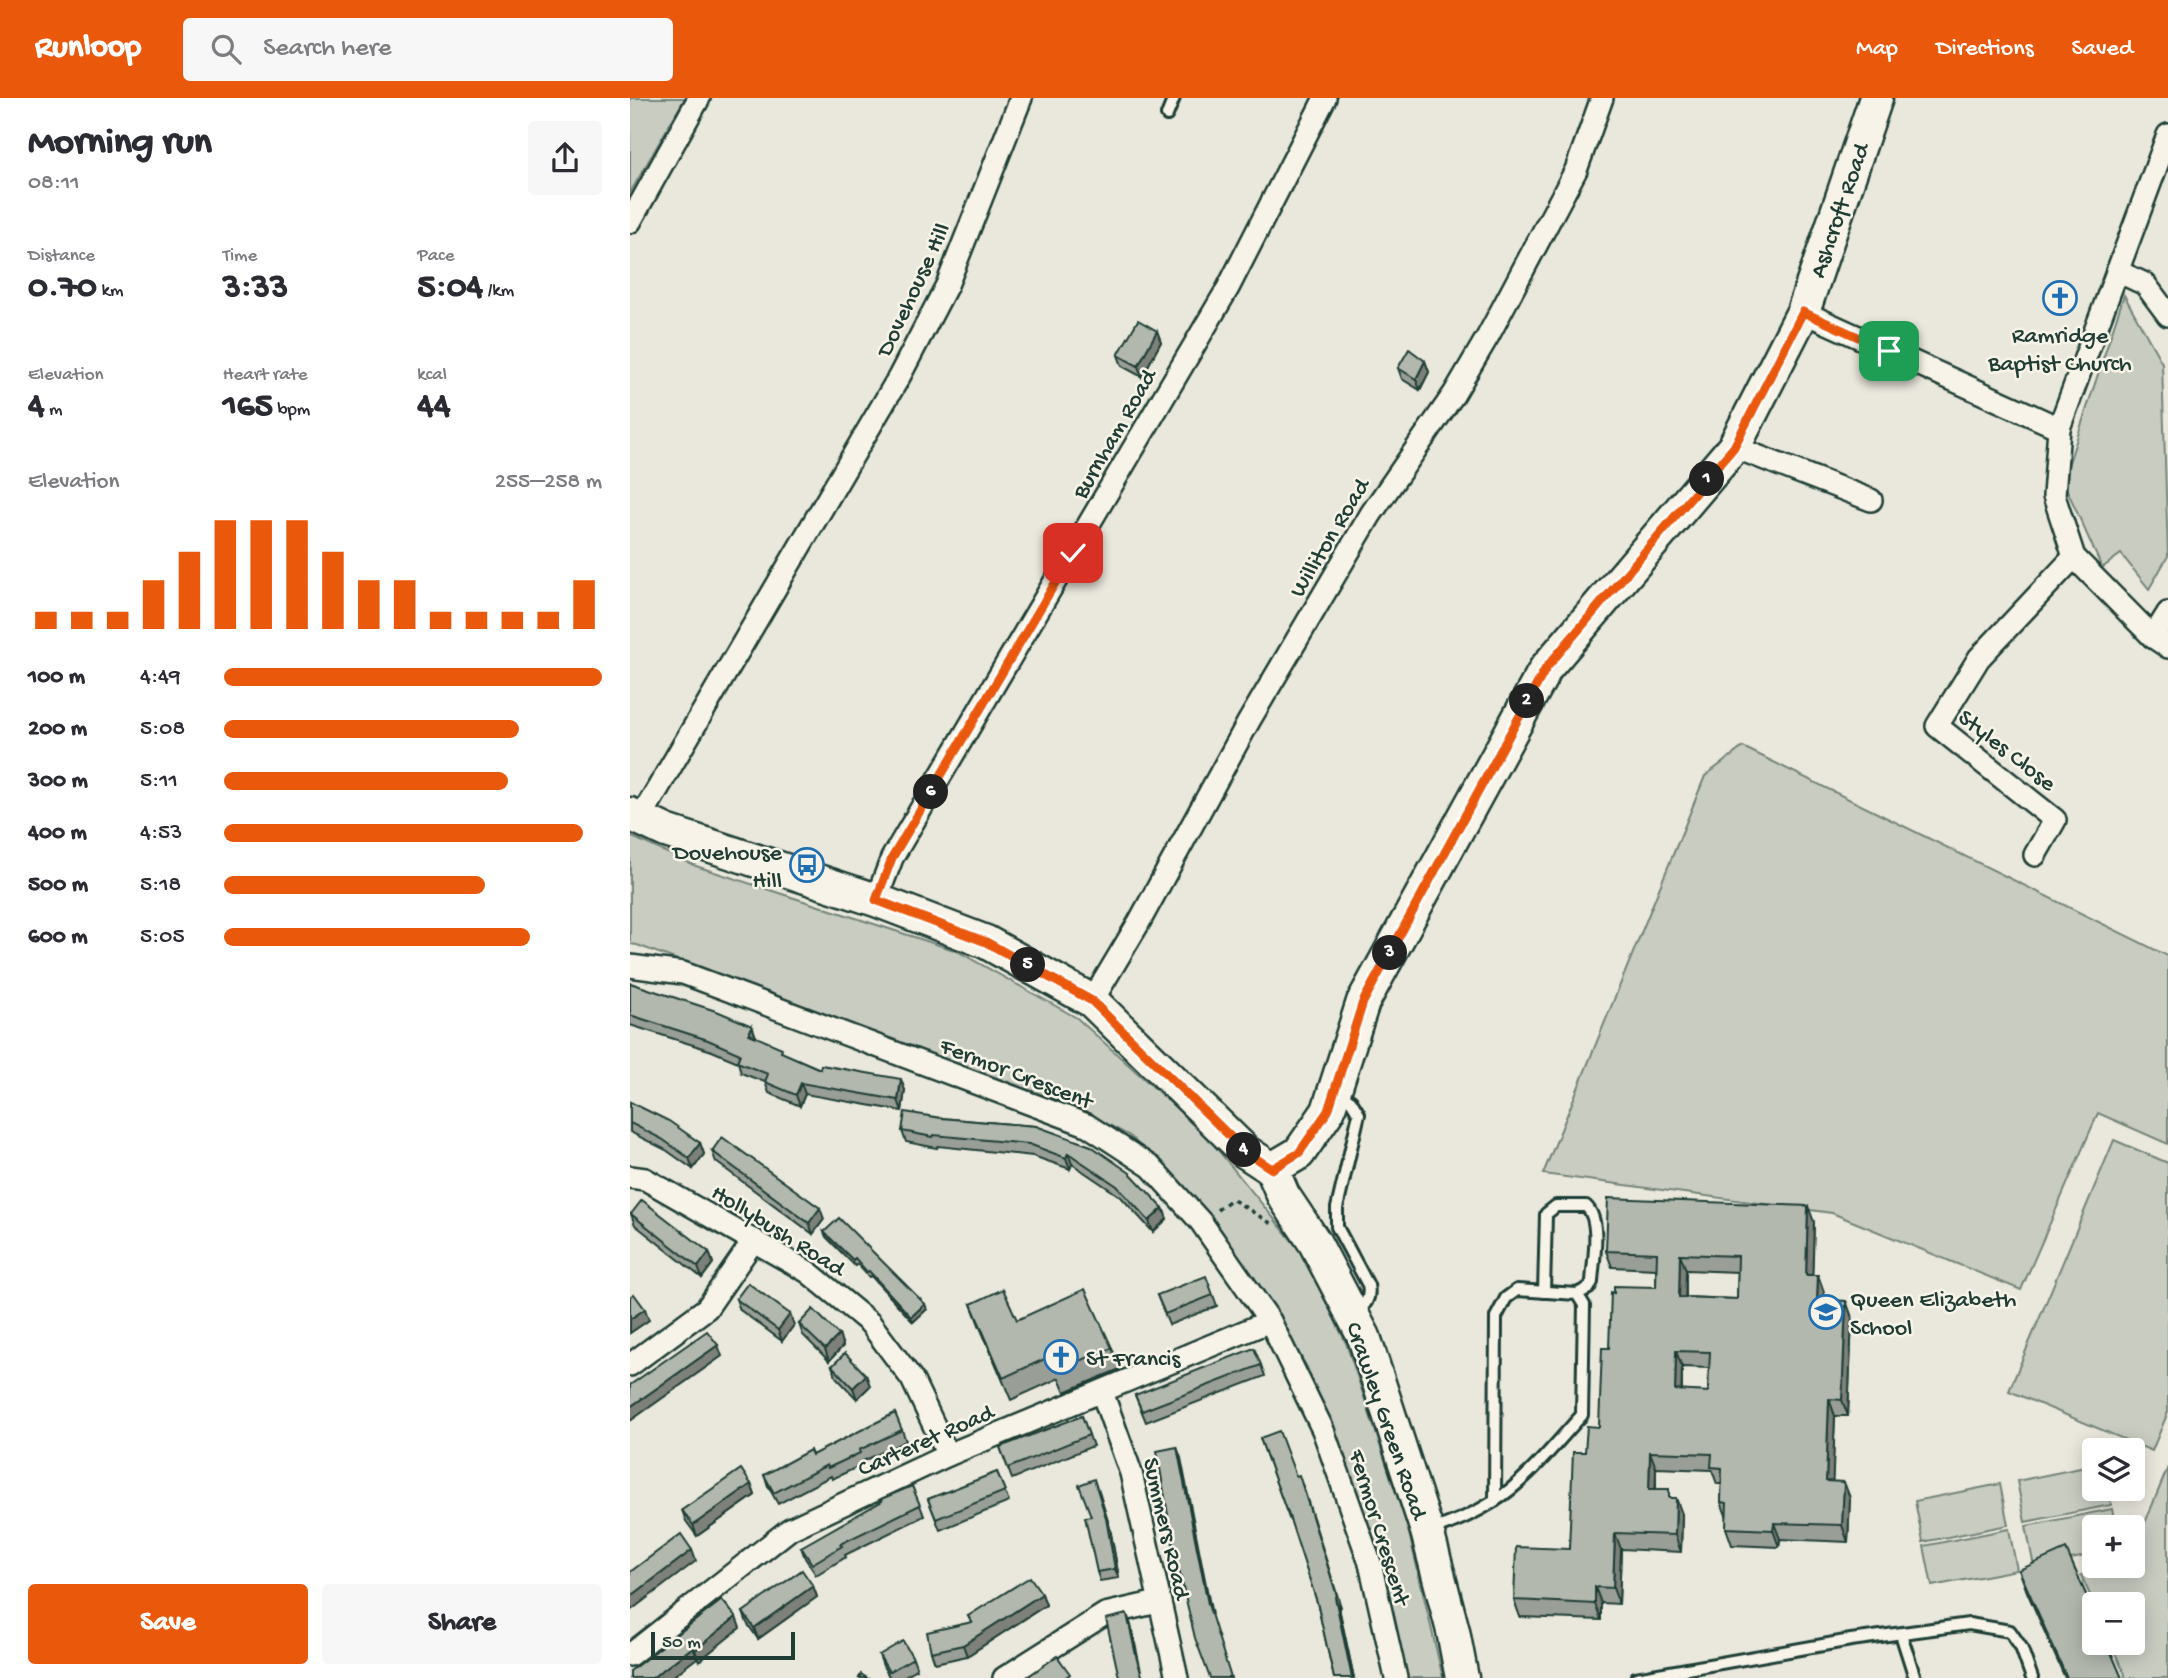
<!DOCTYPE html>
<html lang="en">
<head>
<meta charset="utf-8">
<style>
	:root { --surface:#fff; --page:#f7f7f7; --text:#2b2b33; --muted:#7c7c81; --accent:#ea580c }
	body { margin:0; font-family:"Gochi Hand",sans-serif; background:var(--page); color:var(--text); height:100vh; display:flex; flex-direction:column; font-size:26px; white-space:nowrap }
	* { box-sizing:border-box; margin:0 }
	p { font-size:23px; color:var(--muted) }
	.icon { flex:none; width:38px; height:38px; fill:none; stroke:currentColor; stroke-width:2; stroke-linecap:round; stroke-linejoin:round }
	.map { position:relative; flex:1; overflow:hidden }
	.side { display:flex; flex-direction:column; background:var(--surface); width:630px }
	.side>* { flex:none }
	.fabs { position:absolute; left:1452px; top:1340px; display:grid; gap:14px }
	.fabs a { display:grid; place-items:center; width:63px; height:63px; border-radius:7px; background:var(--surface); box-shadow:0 4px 18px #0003; font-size:35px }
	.scale { position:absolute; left:21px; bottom:18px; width:144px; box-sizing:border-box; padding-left:7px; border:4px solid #1f3d34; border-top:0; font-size:19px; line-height:24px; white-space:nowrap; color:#1f3d34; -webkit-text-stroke:5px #f7f3e8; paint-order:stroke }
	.pin { position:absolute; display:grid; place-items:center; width:60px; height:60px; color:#fff; margin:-30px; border-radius:14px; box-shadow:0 4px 10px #0006 }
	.km { position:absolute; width:35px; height:35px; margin:-18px; border-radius:50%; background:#222; color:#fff; font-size:19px; line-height:35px; text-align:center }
	.round { display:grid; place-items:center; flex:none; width:74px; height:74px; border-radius:7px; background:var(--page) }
	.overview { display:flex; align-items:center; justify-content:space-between; height:119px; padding:0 28px }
	h1 { font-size:38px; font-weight:700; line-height:52px }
	.metrics { display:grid; grid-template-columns:repeat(3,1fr); gap:10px; height:119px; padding:7px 28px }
	.metrics div { display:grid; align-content:center }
	.metrics b { font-size:35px; font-weight:700 }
	.metrics small { font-size:19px; font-weight:400 }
	.metrics p { font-size:19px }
	.chart { height:196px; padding:14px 28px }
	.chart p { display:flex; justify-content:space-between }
	.chart svg { width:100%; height:126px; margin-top:7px; stroke:var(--accent); stroke-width:6 }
	.button { display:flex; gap:14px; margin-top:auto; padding:14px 28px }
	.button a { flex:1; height:80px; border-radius:7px; background:var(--accent); color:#fff; font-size:28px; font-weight:700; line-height:80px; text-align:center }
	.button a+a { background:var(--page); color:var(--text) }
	ul { padding:0 28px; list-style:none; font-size:23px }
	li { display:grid; grid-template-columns:112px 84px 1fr; align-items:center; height:52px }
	li i { height:18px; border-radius:9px; background:var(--accent) }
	header { display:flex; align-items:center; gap:42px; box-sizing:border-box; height:98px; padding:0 35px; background:var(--accent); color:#fff }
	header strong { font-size:33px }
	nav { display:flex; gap:38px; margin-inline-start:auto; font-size:24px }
	.search { width:490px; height:63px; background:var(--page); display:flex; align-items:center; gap:18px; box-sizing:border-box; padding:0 24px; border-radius:7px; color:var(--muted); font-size:26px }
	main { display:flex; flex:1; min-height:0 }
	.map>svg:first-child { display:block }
	.green { fill:#c8ccc1; stroke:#74847a; stroke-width:2 }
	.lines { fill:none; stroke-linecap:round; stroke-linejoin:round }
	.lane-casing { stroke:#1f3d34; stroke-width:16 }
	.street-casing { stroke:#1f3d34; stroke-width:26 }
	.secondary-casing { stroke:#1f3d34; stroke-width:37 }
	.path { stroke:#1f3d34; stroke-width:3.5; stroke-dasharray:5 5; stroke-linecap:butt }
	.lane { stroke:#f7f3e8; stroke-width:10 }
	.street { stroke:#f7f3e8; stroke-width:21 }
	.secondary { stroke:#f7f3e8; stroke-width:32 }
	.wall { fill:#999e96; stroke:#1f3d34; stroke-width:2; fill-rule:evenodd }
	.shaded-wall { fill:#7d817a; stroke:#1f3d34; stroke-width:2 }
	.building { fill:#b2b8ae; stroke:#1f3d34; stroke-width:2; fill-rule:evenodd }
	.route-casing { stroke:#fff; stroke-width:14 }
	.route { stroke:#ea580c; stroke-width:9 }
	.labels { text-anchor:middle; stroke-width:5; stroke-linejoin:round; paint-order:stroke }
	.street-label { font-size:24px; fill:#1f3d34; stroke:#f7f3e8 }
	.poi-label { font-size:24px; fill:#1f3d34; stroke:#f7f3e8; text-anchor:start }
</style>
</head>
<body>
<header>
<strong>Runloop</strong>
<div class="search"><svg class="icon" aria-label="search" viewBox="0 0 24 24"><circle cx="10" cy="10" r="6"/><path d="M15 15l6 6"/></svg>Search here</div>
<nav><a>Map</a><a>Directions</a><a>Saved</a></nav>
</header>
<main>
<section class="side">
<div class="overview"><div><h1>Morning run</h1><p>08:11</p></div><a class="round"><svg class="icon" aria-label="share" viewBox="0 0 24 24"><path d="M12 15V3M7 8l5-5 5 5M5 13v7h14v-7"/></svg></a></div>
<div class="metrics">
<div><p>Distance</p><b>0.70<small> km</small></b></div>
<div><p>Time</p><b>3:33</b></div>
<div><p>Pace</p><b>5:04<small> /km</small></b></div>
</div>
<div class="metrics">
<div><p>Elevation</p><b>4<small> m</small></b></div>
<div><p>Heart rate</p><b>165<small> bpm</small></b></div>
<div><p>kcal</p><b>44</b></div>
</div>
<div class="chart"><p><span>Elevation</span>255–258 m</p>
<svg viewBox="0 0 160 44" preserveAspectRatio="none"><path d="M5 44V38M15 44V38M25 44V38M35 44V27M45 44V17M55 44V6M65 44V6M75 44V6M85 44V17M95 44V27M105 44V27M115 44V38M125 44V38M135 44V38M145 44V38M155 44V27"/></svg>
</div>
<ul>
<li><b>100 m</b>4:49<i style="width:100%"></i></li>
<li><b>200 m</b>5:08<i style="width:78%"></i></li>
<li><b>300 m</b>5:11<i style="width:75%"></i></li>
<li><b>400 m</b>4:53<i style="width:95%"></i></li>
<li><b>500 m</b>5:18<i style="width:69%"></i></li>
<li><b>600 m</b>5:05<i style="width:81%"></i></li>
</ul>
<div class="button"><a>Save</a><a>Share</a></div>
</section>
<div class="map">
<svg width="1538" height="1580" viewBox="0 0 1538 1580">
	<rect width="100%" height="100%" fill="#eae8dd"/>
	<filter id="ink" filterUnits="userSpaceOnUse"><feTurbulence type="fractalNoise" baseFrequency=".0143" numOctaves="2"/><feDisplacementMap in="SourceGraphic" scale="14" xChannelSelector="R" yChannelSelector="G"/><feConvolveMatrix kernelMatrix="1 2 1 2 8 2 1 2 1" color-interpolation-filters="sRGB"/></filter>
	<g filter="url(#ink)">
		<g class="green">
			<polygon points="0,0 55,0 0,95"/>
			<polygon points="1494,197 1532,265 1538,458 1519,491 1491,456 1472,470 1433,383"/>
			<polygon points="1113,649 1538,858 1538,1046 1468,1015 1391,1192 1202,1115 913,1076 1075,678"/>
			<polygon points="0,738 66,768 327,853 447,920 575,1036 672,1155 716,1245 778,1431 813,1580 775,1580 748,1461 677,1269 584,1123 500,1038 441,1007 7,847 0,846"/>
			<polygon points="1484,1042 1538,1065 1538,1314 1522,1353 1379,1293"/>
			<polygon points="1465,1367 1465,1391 1478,1391 1481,1407 1395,1424 1387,1383"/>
			<polygon points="1538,1369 1538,1580 1496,1580 1481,1545 1503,1545 1503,1507 1465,1508 1451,1477 1475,1468 1503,1468 1503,1454"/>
			<polygon points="1370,1386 1378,1427 1293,1444 1285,1403"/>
			<polygon points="1482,1411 1486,1430 1465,1430 1465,1456 1404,1469 1396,1428"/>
			<polygon points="1379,1431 1387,1472 1302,1488 1294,1448"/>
		</g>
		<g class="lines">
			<g class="lane-casing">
				<g id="lane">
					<polyline points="537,17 544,0"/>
					<path d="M709,995l12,8 8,13 -22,94v19l31,58c3,14 -3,20 -13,30"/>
					<path d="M914,1194l2,-78 10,-8h30c16,15 7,55 6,76l-3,6 -12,6"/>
					<path d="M798,1433c23,-7 44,-16 65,-29 34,-21 62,-58 89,-87l2,-110 -7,-11 -60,-4 -11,8 -10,19 -1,184"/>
					<polyline points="1271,1536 1285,1580"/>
					<polyline points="1006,1580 1221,1542 1339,1526 1380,1533 1391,1549 1402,1580"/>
				</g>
			</g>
			<g class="street-casing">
				<g id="street">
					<polyline points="0,124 69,0"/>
					<polyline points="1487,173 1515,186 1538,217"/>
					<polyline points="1173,214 1429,330"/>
					<polyline points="1104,349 1241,402"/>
					<polyline points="1538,515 1523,539 1538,549"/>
					<polyline points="1523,539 1444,459 1424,398 1429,330 1538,37"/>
					<polyline points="10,721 269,279 317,187 391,0"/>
					<polyline points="1405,757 1425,722 1307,628 1349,560 1444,459"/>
					<polyline points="246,802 262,760 598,190 695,0"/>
					<polyline points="0,868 53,875 457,1027 521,1069 571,1124 640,1223 693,1332 740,1465 766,1580"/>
					<polyline points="462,903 508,826 619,623 741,416 824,296 858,238 946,72 972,0"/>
					<polyline points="0,1079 15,1081 178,1174 240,1225 282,1281 318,1357"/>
					<polyline points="0,1267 77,1210 124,1142"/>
					<polyline points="472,1294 501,1375 547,1580"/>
					<polyline points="0,1557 160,1431 318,1357 640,1223"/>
					<polyline points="374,1580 475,1516 528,1504"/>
				</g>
			</g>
			<g class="secondary-casing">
				<g id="secondary">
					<polyline points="0,716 36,733 246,802 356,844 462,903 616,1054 642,1071 653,1097 685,1145 734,1239 797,1433 823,1533 832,1580"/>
					<polyline points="642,1071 669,1055 698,1013 733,904 916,570 1104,349 1173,214 1246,0"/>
				</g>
			</g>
			<polyline class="path" points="587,1112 602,1101 642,1126"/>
			<use href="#lane" class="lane"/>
			<use href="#street" class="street"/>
			<use href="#secondary" class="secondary"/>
		</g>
		<g class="wall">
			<polygon points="527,233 531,244 512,279 492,268 488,257"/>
			<polygon points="795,263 799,274 790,292 772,281 768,270"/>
			<polygon points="0,885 122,928 126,939 155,956 190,971 275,992 272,1013 175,996 170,1008 139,995 135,984 111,975 108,964 82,953 0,927"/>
			<polygon points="0,1004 70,1045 74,1056 63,1071 36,1052 0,1034"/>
			<polygon points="311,1020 406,1028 533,1110 537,1121 523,1134 491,1099 442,1066 440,1071 403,1058 308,1048 307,1050 276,1044 272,1033"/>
			<polygon points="82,1053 194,1121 183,1136 86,1064"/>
			<polygon points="1,1116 79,1154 83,1165 72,1180 5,1127"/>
			<path d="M1184,1124l-2,53 12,17v8l22,1 6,17 -4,98h-13l-3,65 18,17 -2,44 -68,-3 -1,8 -47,-2 -6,-17 1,-10 -6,-16 1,-18h-5l-5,-14 -56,-2v21l16,9 10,16 -1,38 -60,-3 -2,55 -18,-1v17l-81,-3 -6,-17 55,-51 16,-97 14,-25 10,-79 47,-61v-18l-44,-2 -6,-16zM1056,1172l52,2 -1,27 -51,-2zM1052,1269l27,1 -1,24 -26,-1z"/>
			<polygon points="194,1134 297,1211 283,1224 241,1178 239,1179 227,1166 225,1168 196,1139"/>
			<polygon points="527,1197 583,1197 587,1208 539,1227"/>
			<polygon points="106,1201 164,1227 152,1243 110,1212"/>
			<polygon points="341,1206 387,1222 482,1250 490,1271 435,1294 429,1280 381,1302 349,1227"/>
			<polygon points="169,1226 209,1237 213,1248 199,1263 173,1237"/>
			<polygon points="631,1267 635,1278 516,1324 505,1297"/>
			<polygon points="202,1268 236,1277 240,1288 227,1301 206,1279"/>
			<polygon points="452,1318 463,1348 382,1381 370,1349"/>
			<polygon points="272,1332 276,1343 233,1363 234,1366 202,1381 201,1378 148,1406 138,1388 134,1377 182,1357"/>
			<polygon points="630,1340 666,1378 673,1388 711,1509 709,1510 724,1580 704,1580 687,1504 661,1423 660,1423"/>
			<polygon points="367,1374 379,1404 310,1432 298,1401"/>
			<polygon points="121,1386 125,1397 67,1438 56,1423 52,1412"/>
			<polygon points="468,1391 480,1430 489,1480 470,1483 467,1474"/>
			<polygon points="290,1407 294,1418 215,1457 216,1459 186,1477 175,1460 171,1449"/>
			<polygon points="1389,1472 1492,1580 1435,1580 1397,1494"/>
			<polygon points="183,1488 187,1499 128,1541 117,1525 113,1514"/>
			<polygon points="412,1496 416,1507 337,1558 305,1565 301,1554 341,1524 338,1518"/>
			<polygon points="249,1557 283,1560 287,1571 271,1580 260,1580 253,1568"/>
		</g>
		<g class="shaded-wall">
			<polygon points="527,233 531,244 512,279 508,268"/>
			<polygon points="795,263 799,274 790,292 786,281"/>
			<polygon points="122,928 126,939 119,936"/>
			<polygon points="271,981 275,992 272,1013 268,1002"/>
			<polygon points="171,985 175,996 170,1008 166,997"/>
			<polygon points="70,1045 74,1056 63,1071 59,1060"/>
			<polygon points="438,1055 442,1066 440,1071 436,1060"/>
			<polygon points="1178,1108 1184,1124 1182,1193 1176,1177"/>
			<polygon points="190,1110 194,1121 183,1136 179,1125"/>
			<polygon points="533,1110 537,1121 523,1134 519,1123"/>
			<polygon points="79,1154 83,1165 72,1180 68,1169"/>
			<polygon points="1050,1156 1056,1172 1055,1216 1049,1199"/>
			<polygon points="1188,1177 1194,1194 1193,1219 1187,1202"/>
			<polygon points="1216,1203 1222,1220 1218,1318 1212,1302"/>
			<polygon points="295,1206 297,1211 283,1224 281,1219"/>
			<polygon points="15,1211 19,1222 0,1235 0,1221"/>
			<polygon points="160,1216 164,1227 152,1243 148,1232"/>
			<polygon points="209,1237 213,1248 199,1263 195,1251"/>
			<polygon points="88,1247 92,1258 0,1323 0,1309"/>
			<polygon points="1046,1253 1052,1269 1051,1309 1045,1292"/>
			<polygon points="236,1277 240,1288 227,1301 223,1290"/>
			<polygon points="1199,1301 1205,1318 1202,1399 1196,1383"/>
			<polygon points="547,1349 551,1360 582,1517 578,1506"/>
			<polygon points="1020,1354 1026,1370 1025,1407 1019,1391"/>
			<polygon points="1214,1384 1220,1400 1218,1444 1212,1427"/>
			<polygon points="121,1386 125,1397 67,1438 63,1427"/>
			<polygon points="468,1391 480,1430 489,1480 485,1471"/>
			<polygon points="1046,1400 1052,1416 1051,1454 1045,1437"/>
			<polygon points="1144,1425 1150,1441 1149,1449 1143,1432"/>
			<polygon points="985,1435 991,1451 989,1506 983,1490"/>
			<polygon points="62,1452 66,1463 0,1513 0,1499"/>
			<polygon points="183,1488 187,1499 128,1541 124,1530"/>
			<polygon points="965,1489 971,1505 971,1522 965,1506"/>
			<polygon points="412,1496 416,1507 337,1558 333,1547"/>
			<polygon points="705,1499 709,1510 724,1580 722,1580"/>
			<polygon points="497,1516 501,1527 511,1573 507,1562"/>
			<polygon points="106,1519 110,1530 69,1563 65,1552"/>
			<polygon points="63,1549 67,1560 41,1580 22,1580"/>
		</g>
		<g class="building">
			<polygon points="508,222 527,233 508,268 488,257"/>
			<polygon points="779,251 795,263 786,281 768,270"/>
			<polygon points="0,885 89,914 122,928 119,936 152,950 151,954 190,971 191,967 271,981 268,1002 171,985 166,997 135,984 138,976 107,964 110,956 78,942 0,917"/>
			<polygon points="0,1004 39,1023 70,1045 59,1060 32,1041 0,1025"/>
			<polygon points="275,1014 311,1020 406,1028 461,1048 500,1075 533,1110 519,1123 487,1088 438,1055 436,1060 399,1046 304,1037 303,1039 272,1033"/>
			<polygon points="92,1039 190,1110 179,1125 82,1053"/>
			<path d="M978,1100l200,8 -2,69h12l-1,25 29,1 -4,99 -13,-1 -3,82 18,1 -2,43 -68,-2 -1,7 -47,-2 1,-25 -6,-1 1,-34 -11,-1 1,-13 -62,-2 -1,37h20v9h7l-1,37 -60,-2 -2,55 -18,-1v17l-81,-4 2,-53 53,2 4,-97h12l2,-26 12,1 3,-79h7l2,-56 3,1v-7l42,1 1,-34 -51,-2zM1050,1156l58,2 -1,43 -58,-2zM1046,1253l34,1 -2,40 -33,-2z"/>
			<polygon points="12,1102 79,1154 68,1169 1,1116"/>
			<polygon points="209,1120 295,1206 281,1219 239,1173 237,1174 225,1160 223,1162 194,1134"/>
			<polygon points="576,1178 583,1197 535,1216 527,1197"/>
			<polygon points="118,1185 160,1216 148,1232 106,1201"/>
			<polygon points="373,1191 387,1222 455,1191 482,1250 427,1272 421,1258 373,1280 341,1206"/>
			<polygon points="4,1196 15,1211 0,1221 0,1199"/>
			<polygon points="183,1211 209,1237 195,1251 169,1226"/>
			<polygon points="77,1233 88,1247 0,1309 0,1287"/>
			<polygon points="624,1250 631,1267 512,1313 505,1297"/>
			<polygon points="215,1255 236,1277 223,1290 202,1268"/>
			<polygon points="265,1315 272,1332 229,1352 230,1355 198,1370 197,1367 144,1395 134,1377 180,1352 182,1357"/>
			<polygon points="452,1318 459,1337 378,1370 370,1349"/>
			<polygon points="649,1333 666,1378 669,1377 707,1498 705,1499 722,1580 704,1580 687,1504 657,1412 656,1412 630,1340"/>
			<polygon points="547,1349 578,1506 601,1580 580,1580 565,1540 543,1446 527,1353"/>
			<polygon points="111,1371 121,1386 63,1427 52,1412"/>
			<polygon points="367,1374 375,1393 306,1421 298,1401"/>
			<polygon points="464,1381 476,1420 485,1471 467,1474 455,1419 461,1418 449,1387"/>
			<polygon points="282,1388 290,1407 210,1446 212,1448 182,1466 171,1449 252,1403 251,1401"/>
			<polygon points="51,1436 62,1452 0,1499 0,1474"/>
			<polygon points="1436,1451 1465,1517 1465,1545 1477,1545 1492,1580 1437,1580 1389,1472"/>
			<polygon points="172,1472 183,1488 124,1530 113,1514"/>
			<polygon points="400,1479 412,1496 333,1547 301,1554 297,1534 342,1524 338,1518"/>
			<polygon points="92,1502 106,1519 65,1552 63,1549 22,1580 0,1580 0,1573"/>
			<polygon points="497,1516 507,1562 513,1580 490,1580 488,1575 476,1521"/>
			<polygon points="273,1543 283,1560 259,1574 249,1557"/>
			<polygon points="427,1558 440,1576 435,1580 396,1580"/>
			<polygon points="231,1576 237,1580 229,1580"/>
		</g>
	</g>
	<g class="lines" filter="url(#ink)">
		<g class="route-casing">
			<polyline id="route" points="443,455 262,760 246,802 356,844 462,903 616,1054 642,1071 669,1055 698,1013 733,904 916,570 1104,349 1173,214 1259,253"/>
		</g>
		<use href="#route" class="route"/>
	</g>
	<defs>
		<g id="church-ring" transform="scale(1.75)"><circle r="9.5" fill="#f7f3e8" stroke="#1f6fb2" stroke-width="1.5"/><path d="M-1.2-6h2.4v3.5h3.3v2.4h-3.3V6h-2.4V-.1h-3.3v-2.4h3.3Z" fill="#1f6fb2"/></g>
		<g id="bus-ring" transform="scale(1.75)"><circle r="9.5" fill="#f7f3e8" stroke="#1f6fb2" stroke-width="1.5"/><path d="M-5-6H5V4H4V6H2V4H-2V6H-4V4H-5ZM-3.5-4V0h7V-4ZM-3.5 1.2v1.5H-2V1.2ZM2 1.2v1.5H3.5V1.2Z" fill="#1f6fb2"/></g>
		<g id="school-ring" transform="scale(1.75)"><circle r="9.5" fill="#f7f3e8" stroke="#1f6fb2" stroke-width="1.5"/><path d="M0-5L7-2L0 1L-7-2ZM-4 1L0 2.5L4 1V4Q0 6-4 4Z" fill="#1f6fb2"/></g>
	</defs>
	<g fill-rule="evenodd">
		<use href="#church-ring" x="1430" y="200"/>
		<use href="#bus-ring" x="177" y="767"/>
		<use href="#school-ring" x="1196" y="1214"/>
		<use href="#church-ring" x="431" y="1259"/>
	</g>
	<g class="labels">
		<g class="street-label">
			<text transform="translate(1208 112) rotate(-71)" y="8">Ashcroft Road</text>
			<text transform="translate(282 191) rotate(-65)" y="8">Dovehouse Hill</text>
			<text transform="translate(483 335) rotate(-60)" y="8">Burnham Road</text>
			<text transform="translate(698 439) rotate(-59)" y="8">Williton Road</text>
			<text transform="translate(1378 651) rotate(38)" y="8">Styles Close</text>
			<text transform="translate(387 974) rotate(21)" y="8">Fermor Crescent</text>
			<text transform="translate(149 1131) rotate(32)" y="8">Hollybush Road</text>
			<text transform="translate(758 1322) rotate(71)" y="8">Crawley Green Road</text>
			<text transform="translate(295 1341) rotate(-24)" y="8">Carteret Road</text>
			<text transform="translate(751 1429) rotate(73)" y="8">Fermor Crescent</text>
			<text transform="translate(538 1430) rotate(77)" y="8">Summers Road</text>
		</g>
		<g class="poi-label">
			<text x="1430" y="244" text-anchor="middle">Ramridge<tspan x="1430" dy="28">Baptist Church</tspan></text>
			<text x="152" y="761" text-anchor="end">Dovehouse<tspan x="152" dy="28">Hill</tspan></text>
			<text x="1220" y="1208">Queen Elizabeth<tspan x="1220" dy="28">School</tspan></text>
			<text x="456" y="1267">St Francis</text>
		</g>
	</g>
</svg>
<div class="fabs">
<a><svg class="icon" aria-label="layers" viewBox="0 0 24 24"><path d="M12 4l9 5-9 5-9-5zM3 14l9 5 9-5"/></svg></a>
<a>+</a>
<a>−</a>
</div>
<div class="scale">50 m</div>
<div class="pin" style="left:1259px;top:253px;background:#1e9e55"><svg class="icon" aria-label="arrive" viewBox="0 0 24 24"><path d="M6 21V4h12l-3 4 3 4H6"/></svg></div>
<div class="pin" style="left:443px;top:455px;background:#d93025"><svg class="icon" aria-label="check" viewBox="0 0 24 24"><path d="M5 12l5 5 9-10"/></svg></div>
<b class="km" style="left:1077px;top:381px">1</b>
<b class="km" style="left:897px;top:603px">2</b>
<b class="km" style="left:760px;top:855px">3</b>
<b class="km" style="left:614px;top:1052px">4</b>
<b class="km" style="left:398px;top:867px">5</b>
<b class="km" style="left:301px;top:694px">6</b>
</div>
</main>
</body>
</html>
